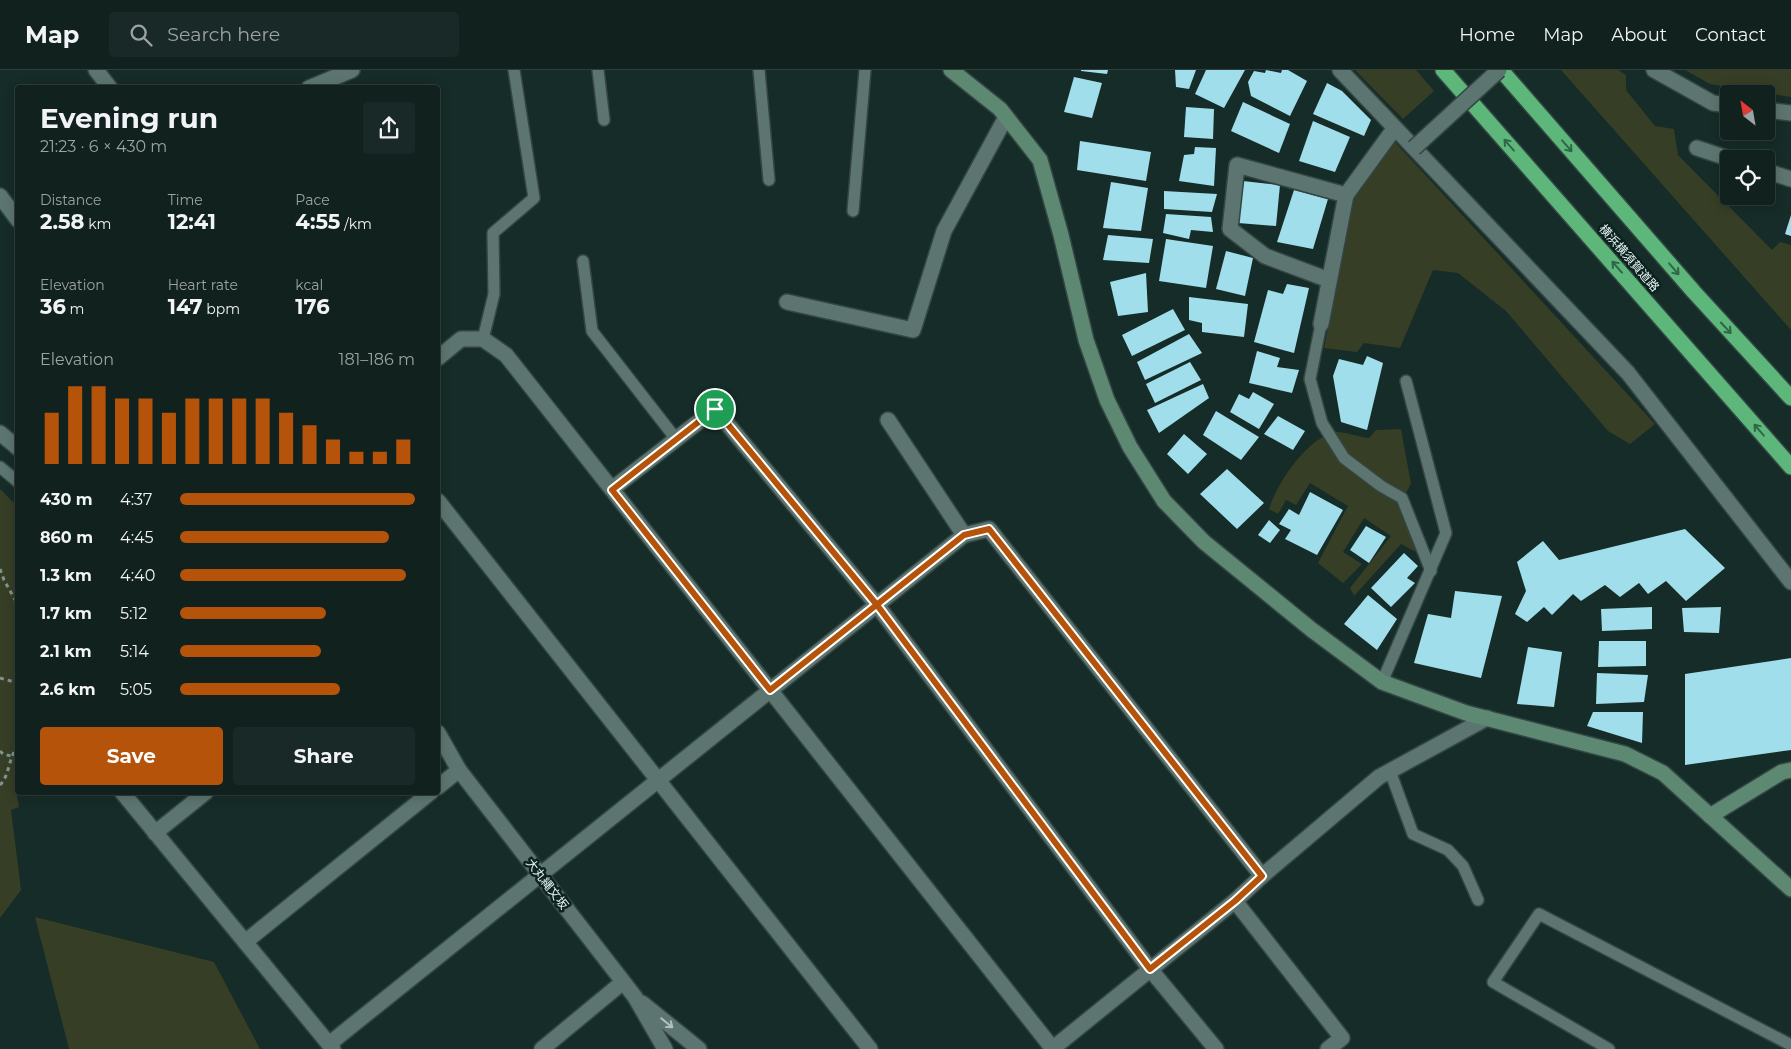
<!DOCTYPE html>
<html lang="en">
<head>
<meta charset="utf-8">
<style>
	:root { --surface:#10211e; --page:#192927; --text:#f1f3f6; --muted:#9ca3a4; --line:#303e3c; --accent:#b45309 }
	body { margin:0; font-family:Montserrat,"Noto Sans JP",sans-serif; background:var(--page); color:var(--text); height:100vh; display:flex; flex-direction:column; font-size:19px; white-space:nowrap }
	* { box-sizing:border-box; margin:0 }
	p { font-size:16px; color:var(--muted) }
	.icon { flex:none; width:28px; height:28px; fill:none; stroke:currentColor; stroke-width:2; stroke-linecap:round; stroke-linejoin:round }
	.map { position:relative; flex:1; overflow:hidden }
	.side { position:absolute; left:15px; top:15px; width:425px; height:710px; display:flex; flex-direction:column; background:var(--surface); border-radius:5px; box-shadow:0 2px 12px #0003,0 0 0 1px var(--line) }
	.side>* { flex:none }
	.needle { width:32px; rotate:329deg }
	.fabs { position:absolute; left:1720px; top:15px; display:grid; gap:10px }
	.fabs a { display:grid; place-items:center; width:55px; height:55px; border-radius:5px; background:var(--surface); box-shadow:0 2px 12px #0003,0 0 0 1px var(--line); font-size:25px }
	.pin { position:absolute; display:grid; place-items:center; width:42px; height:42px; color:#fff; margin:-21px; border:2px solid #fff; border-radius:50%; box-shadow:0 1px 5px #0007 }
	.round { display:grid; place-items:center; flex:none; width:52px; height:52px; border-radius:5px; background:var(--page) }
	.headline { display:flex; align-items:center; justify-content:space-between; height:85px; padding:0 25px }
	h1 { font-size:28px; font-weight:700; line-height:38px }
	.figures { display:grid; grid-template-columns:repeat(3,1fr); gap:8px; height:85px; padding:5px 25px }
	.figures div { display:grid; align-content:center }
	.figures b { font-size:21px; font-weight:700 }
	.figures small { font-size:14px; font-weight:400 }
	.figures p { font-size:14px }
	.chart { height:140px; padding:10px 25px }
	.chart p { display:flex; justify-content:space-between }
	.chart svg { width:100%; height:90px; margin-top:5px; stroke:var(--accent); stroke-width:6 }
	.button { display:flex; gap:10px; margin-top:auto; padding:10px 25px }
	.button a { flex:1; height:58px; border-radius:5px; background:var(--accent); color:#fff; font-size:20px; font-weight:700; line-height:58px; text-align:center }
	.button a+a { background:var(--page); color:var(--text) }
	ul { padding:0 25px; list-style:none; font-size:16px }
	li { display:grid; grid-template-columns:80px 60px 1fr; align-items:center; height:38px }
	li i { height:12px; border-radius:6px; background:var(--accent) }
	header { display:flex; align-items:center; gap:30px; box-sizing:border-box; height:70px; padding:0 25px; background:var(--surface); border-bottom:1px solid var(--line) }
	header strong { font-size:24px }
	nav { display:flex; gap:28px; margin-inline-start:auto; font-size:18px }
	.search { width:350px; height:45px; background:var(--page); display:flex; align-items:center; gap:12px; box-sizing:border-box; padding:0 18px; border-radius:5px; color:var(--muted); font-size:19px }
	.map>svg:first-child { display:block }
	.green { fill:#363e25 }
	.building { fill:#a1deeb }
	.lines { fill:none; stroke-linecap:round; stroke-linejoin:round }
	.lane-casing { stroke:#344643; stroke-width:14 }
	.street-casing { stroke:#344643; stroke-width:18 }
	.secondary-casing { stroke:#344643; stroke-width:18 }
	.highway-casing { stroke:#344643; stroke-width:18 }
	.path { stroke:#829490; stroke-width:3; stroke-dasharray:4 4; stroke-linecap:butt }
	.lane { stroke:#5d7570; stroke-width:11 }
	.street { stroke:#5d7570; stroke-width:15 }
	.secondary { stroke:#5d8973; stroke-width:15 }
	.highway { stroke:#5db77b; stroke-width:15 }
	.street-bridge-casing { stroke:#344643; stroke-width:18; stroke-linecap:butt }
	.street-bridge { stroke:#5d7570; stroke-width:15 }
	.oneway { stroke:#306548 }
	.oneway2 { stroke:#b1c3bf }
	.route-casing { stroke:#fff; stroke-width:10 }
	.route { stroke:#b45309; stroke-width:6 }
	.labels { text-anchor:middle; stroke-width:5; stroke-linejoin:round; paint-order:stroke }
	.street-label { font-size:12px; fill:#e9f7f4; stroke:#0c221f }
</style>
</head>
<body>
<header>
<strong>Map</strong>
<div class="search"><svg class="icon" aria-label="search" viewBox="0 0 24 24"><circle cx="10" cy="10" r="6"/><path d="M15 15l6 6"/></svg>Search here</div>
<nav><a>Home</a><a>Map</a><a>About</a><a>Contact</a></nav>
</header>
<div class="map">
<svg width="1791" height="979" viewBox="0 0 1791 979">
	<rect width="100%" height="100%" fill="#162c28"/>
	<g class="green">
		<polygon points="1355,0 1416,0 1434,21 1403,49"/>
		<polygon points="1561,0 1618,0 1626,5 1626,20 1655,56 1674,59 1678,85 1772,180 1780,172 1791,175 1791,260"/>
		<polygon points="1685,0 1791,0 1791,27 1710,14"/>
		<polygon points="1395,72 1655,354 1630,374 1608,361 1506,241 1458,203 1433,200 1400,278 1364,273 1357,282 1324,278 1354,128"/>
		<path d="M1401,359l10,55 -11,19 16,49 -15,-8 -47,52 -4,-8 41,-52 -27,-18 -21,34 19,12 -19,19 -25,-20 30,-57 -38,-23 -14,22 -10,-5 -8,14 -9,-5c8,-26 38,-71 66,-77 7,-1 25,5 34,6l7,-8z"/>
		<polygon points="0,419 17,436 18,704 14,707 19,737 11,740 21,820 0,848"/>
		<polygon points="35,847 214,892 260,979 69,979"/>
	</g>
	<g class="building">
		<polygon points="1081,0 1108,0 1107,4 1081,1"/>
		<polygon points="1175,0 1196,0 1189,19 1176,17"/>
		<polygon points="1206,0 1245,0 1224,38 1195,24"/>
		<polygon points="1266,0 1281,3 1282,0 1288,0 1307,11 1290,46 1251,26 1248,12 1254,1 1265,3"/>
		<polygon points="1074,7 1102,13 1092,48 1064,42"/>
		<polygon points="1327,13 1342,21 1371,50 1364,66 1313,44"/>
		<polygon points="1243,32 1290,54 1279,83 1231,61"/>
		<polygon points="1186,37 1214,39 1213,69 1184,67"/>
		<polygon points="1313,51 1350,67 1335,102 1299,91"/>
		<polygon points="1080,71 1151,82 1146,111 1077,100"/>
		<polygon points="1195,77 1216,78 1214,116 1179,111 1184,85 1194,84"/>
		<polygon points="1243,111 1280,115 1276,156 1238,153"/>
		<polygon points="1111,112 1148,118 1141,161 1103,158"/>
		<polygon points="1294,120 1328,129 1313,179 1277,172"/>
		<polygon points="1164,121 1217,124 1212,142 1164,139"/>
		<polygon points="1166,144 1211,147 1213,162 1191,160 1189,169 1163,163"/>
		<polygon points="1791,145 1791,166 1785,164"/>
		<polygon points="1108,165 1153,169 1149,193 1103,190"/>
		<polygon points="1166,169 1213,176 1206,218 1159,211"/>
		<polygon points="1226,181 1253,188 1245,226 1216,219"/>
		<polygon points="1146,203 1148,242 1118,246 1110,212"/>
		<polygon points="1287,214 1309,218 1294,283 1254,272 1268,220 1283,224"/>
		<polygon points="1189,227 1248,234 1244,267 1202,262 1202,253 1189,250"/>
		<polygon points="1173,239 1185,260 1132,286 1122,265"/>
		<polygon points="1189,264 1202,283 1145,310 1137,292"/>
		<polygon points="1257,281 1280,288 1277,297 1299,300 1292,323 1249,313"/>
		<polygon points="1367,286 1383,293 1367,360 1341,352 1333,306 1339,289 1363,295"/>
		<polygon points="1190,292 1201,310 1155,333 1146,314"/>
		<polygon points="1203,314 1209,328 1159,363 1147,340"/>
		<polygon points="1253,322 1274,334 1259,359 1230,342 1239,324 1249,329"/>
		<polygon points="1216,341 1259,367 1241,390 1203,365"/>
		<polygon points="1278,346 1305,361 1293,380 1264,364"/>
		<polygon points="1184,364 1207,384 1188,404 1167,384"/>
		<polygon points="1227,399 1264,433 1237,459 1200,424"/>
		<polygon points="1310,422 1343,440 1317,485 1285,469 1291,460 1279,454 1289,439 1299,445"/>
		<polygon points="1269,450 1280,460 1270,473 1258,465"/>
		<polygon points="1366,456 1386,467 1369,493 1350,480"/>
		<polygon points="1685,459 1725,498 1686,531 1666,511 1648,524 1639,513 1620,527 1605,515 1581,531 1573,524 1552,545 1544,537 1527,552 1515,544 1526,521 1517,492 1543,471 1559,490"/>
		<polygon points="1404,483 1418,496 1407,508 1415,513 1391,537 1371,518"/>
		<polygon points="1455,521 1502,526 1481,608 1414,593 1428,544 1451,548"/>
		<polygon points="1368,525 1397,549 1377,580 1344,554"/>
		<polygon points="1652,537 1652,559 1602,561 1601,539"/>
		<polygon points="1721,537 1719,563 1684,562 1682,538"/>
		<polygon points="1599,571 1646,571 1646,596 1598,597"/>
		<polygon points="1528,577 1562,582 1554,637 1517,634"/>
		<polygon points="1791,588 1791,680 1685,695 1685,604"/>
		<polygon points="1597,603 1648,605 1644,632 1596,634"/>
		<polygon points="1593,642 1643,642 1642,673 1587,656"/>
	</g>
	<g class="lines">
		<g class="lane-casing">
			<g id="lane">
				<polyline points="598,0 604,50"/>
				<polyline points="759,0 769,110"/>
				<polyline points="853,141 865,0"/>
				<polyline points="583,191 592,261 676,369"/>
				<polyline points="1321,254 1310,309 1322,353 1344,388 1381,416 1402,428 1431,501"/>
				<polyline points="483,269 494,224 493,163 534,128 514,0"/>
				<polyline points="0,397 18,412"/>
				<polyline points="1382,612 1446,463 1406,311"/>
				<polyline points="1390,701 1413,764 1448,780 1463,796 1478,830"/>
				<polyline points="1609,979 1493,912 1539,844 1791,975"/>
			</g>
		</g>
		<g class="street-casing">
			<g id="street">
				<polyline points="96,0 110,18"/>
				<polyline points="1340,0 1628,303 1791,512"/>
				<polyline points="1654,0 1713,33 1729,35"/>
				<polyline points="309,18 352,0"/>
				<polyline points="1766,40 1791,43"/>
				<polyline points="1697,78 1730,89"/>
				<polyline points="1766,101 1791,109"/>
				<polyline points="0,126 18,150"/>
				<polyline points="1329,210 1265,186 1230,159 1237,95 1346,125 1394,59"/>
				<polyline points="787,232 913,260 944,161 1006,47"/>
				<polyline points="1321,254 1346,125"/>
				<polyline points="438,288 461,269 483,269 506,285 1053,979"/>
				<polyline points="888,350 964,465 989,459 1262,806"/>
				<polyline points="0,363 18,378"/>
				<polyline points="612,419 715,339 877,535 1150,899 1216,979"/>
				<polyline points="438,431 870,979"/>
				<polyline points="438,663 459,700 635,927 665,979"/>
				<polyline points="438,717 459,700"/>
				<polyline points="122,722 333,979"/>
				<polyline points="155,763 206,722"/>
				<polyline points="1235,831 1342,968 1328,979"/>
				<polyline points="245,872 431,722"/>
				<polyline points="642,933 699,979"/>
				<polyline points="329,974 964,465"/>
				<polyline points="542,979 623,912"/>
				<polyline points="1052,979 1235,831 1262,806 1379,707 1487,648"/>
			</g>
		</g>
		<g class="secondary-casing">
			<g id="secondary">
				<polyline points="951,0 1000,39 1040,90 1061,165 1086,270 1107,330 1130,377 1164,431 1204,472 1312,560 1382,612 1466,643 1625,684 1663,703 1791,819"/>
				<polyline points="1710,746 1782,702 1791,700"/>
			</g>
		</g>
		<g class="highway-casing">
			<g id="highway">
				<polyline points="1443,0 1791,397"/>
				<polyline points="1501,0 1694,222 1791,328"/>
			</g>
		</g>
		<g class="path">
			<polyline points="0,499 4,510 18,535"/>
			<polyline points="0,608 18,613"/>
			<polyline points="0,681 3,684 11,686"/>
			<path d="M0,715c10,-10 8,-27 18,-39"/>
		</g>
		<use href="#lane" class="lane"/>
		<use href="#street" class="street"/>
		<use href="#secondary" class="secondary"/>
		<use href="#highway" class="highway"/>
		<g class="street-bridge-casing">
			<polyline id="street-bridge" points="1414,78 1499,0"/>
		</g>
		<use href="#street-bridge" class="street-bridge"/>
	</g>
	<defs><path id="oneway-shaft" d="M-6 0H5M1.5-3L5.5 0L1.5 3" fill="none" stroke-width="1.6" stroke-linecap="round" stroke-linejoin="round" transform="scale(1.25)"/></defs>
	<g class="oneway">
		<use href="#oneway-shaft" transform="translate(1509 75) rotate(-131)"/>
		<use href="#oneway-shaft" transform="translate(1567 76) rotate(49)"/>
		<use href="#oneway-shaft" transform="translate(1617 197) rotate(-131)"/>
		<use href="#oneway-shaft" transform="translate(1674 199) rotate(49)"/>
		<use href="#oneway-shaft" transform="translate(1726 258) rotate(47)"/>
		<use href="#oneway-shaft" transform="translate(1759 360) rotate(-131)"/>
	</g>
	<use class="oneway2" href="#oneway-shaft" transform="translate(667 953) rotate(39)"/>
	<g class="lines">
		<g class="route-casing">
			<polyline id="route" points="715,339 612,420 770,620 964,465 989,459 1262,806 1235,831 1150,899 877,535 715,339"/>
		</g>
		<use href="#route" class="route"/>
	</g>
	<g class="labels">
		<g class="street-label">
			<text transform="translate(1629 188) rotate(49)" y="4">横浜横須賀道路</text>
			<text transform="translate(547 814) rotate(52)" y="4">大丸縄文坂</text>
		</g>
	</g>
</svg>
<div class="fabs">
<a><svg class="needle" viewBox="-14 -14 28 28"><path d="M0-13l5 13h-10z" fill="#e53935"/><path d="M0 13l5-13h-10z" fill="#9ca3a4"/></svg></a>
<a><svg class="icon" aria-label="locate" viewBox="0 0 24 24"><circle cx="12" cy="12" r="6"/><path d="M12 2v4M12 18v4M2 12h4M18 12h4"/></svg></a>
</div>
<div class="pin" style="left:715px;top:339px;background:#1e9e55"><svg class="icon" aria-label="arrive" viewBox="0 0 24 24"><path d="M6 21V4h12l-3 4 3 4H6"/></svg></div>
<section class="side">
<div class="headline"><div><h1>Evening run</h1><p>21:23 · 6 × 430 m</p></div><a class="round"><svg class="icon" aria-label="share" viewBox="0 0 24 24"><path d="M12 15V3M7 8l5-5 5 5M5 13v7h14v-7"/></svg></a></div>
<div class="figures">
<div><p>Distance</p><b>2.58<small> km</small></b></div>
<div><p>Time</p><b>12:41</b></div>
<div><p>Pace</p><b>4:55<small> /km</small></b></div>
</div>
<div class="figures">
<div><p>Elevation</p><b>36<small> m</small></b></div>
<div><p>Heart rate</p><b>147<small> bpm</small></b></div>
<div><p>kcal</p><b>176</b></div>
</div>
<div class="chart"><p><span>Elevation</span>181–186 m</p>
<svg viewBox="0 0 160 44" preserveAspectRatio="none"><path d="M5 44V19M15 44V6M25 44V6M35 44V12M45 44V12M55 44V19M65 44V12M75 44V12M85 44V12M95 44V12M105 44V19M115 44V25M125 44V32M135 44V38M145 44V38M155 44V32"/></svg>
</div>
<ul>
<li><b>430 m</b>4:37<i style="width:100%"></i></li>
<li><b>860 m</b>4:45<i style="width:89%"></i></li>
<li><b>1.3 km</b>4:40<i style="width:96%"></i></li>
<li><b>1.7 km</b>5:12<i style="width:62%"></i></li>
<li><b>2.1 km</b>5:14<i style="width:60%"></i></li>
<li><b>2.6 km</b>5:05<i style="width:68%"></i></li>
</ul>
<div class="button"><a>Save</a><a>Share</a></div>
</section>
</div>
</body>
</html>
